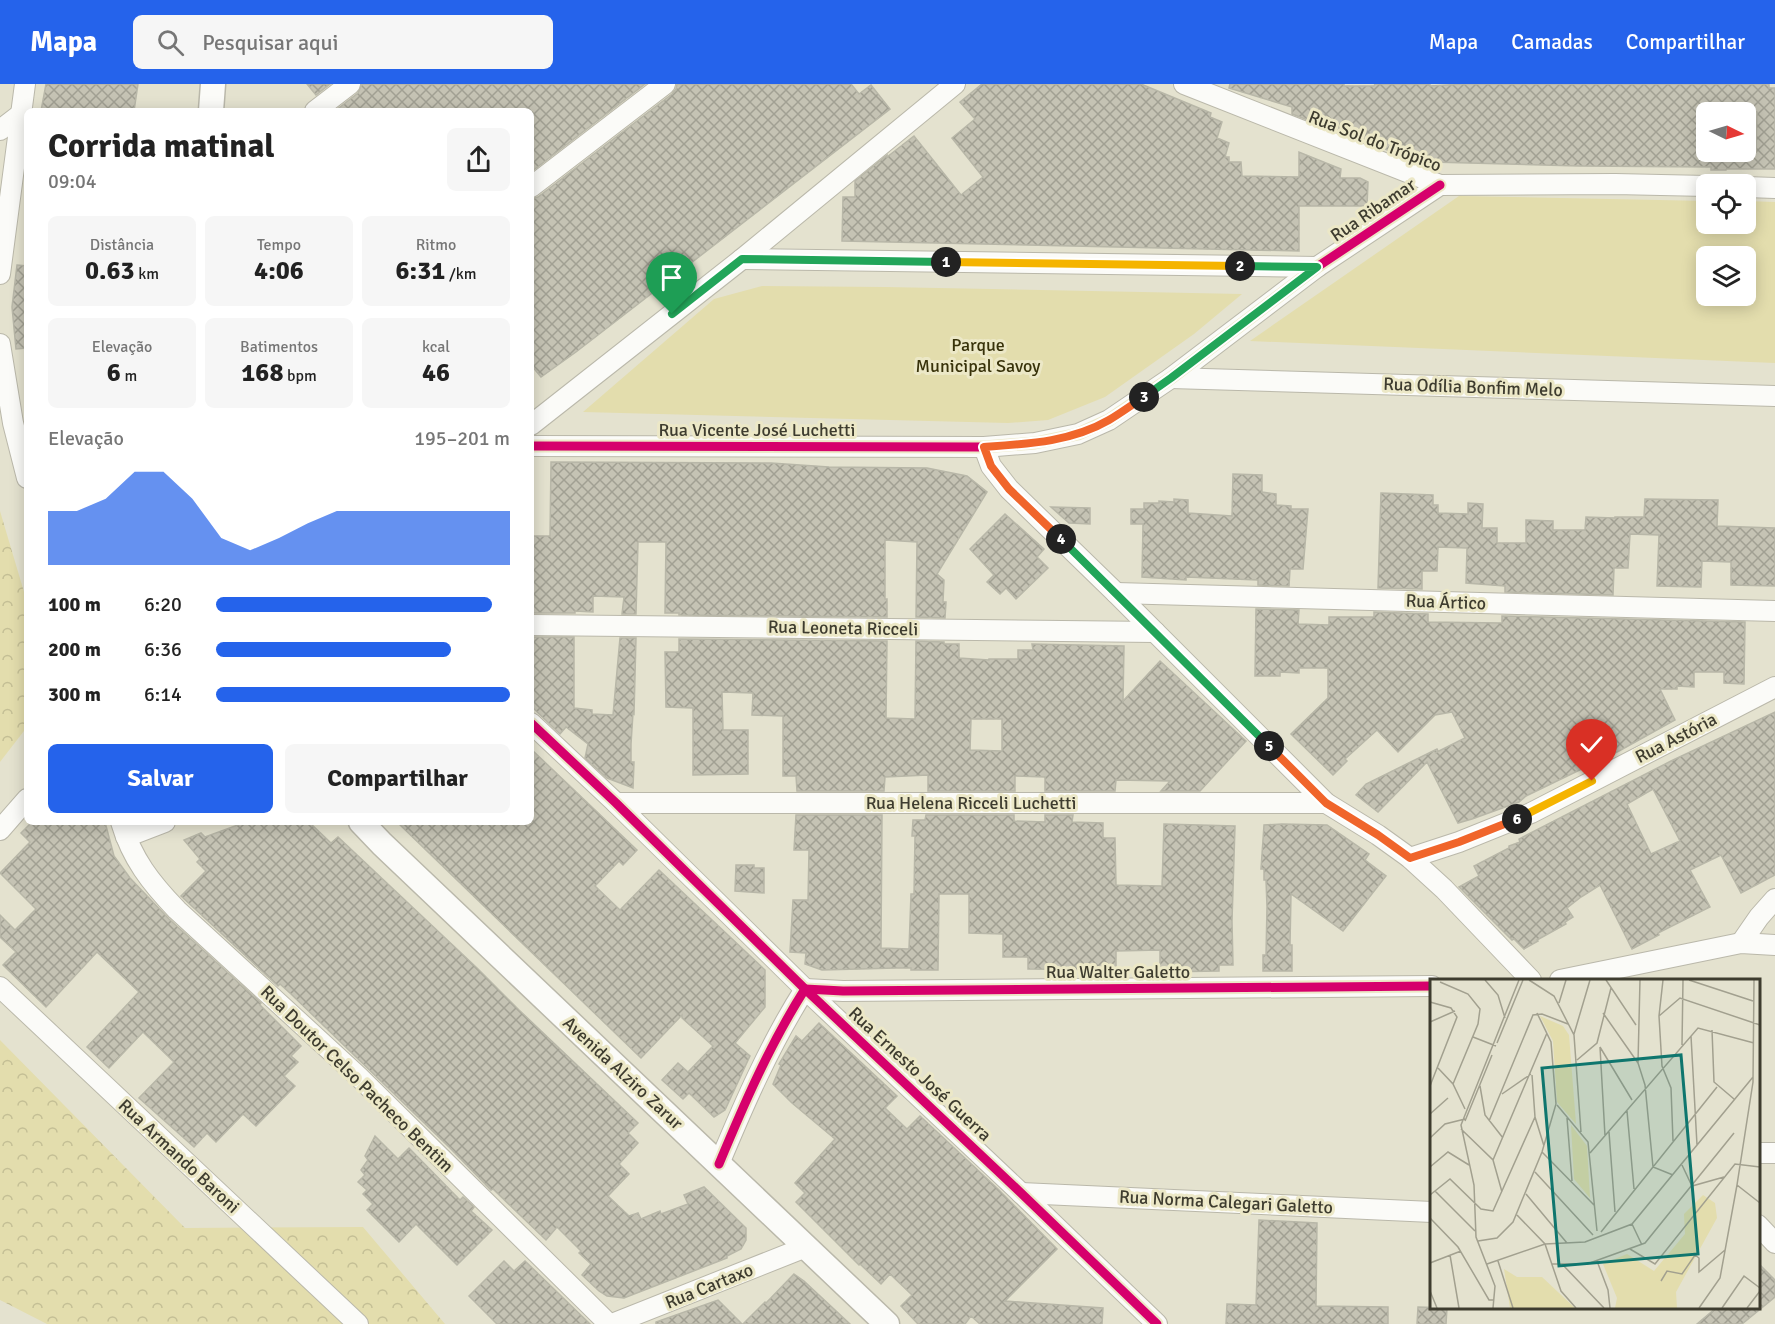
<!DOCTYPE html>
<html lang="pt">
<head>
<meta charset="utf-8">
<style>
	:root { --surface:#fff; --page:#f6f6f6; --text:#222; --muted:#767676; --accent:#2563eb }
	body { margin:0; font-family:Signika,sans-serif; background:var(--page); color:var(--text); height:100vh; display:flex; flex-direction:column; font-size:22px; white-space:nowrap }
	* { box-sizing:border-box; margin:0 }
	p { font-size:20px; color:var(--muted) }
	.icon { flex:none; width:33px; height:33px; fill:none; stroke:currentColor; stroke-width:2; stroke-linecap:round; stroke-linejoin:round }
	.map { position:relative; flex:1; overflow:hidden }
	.details { position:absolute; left:24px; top:24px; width:510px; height:717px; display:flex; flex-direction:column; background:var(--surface); border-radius:9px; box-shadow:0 3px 15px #0003 }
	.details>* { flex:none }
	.needle { width:39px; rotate:95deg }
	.tools { position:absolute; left:1696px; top:18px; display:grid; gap:12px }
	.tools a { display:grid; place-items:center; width:60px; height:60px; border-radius:9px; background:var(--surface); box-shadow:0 3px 15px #0003; font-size:30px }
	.pin { position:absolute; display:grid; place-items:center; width:51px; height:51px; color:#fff; margin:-62px -26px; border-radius:50% 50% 50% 0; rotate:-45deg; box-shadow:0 0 6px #0007 }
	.pin .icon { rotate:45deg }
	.km { position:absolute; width:30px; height:30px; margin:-15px; border-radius:50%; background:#222; color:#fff; font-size:16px; line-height:30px; text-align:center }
	.round { display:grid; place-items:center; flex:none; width:63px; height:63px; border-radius:9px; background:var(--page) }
	.summary { display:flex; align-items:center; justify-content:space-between; height:102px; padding:0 24px }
	h1 { font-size:33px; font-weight:800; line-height:45px }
	.figures { display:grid; grid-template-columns:repeat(3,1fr); gap:9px; height:102px; padding:6px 24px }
	.figures div { display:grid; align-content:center; border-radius:9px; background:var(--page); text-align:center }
	.figures b { font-size:26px; font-weight:800 }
	.figures small { font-size:16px; font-weight:400 }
	.figures p { font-size:16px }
	.chart { height:168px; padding:12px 24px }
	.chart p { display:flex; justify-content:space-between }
	.chart svg { width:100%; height:108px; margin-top:6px; fill:var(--accent); opacity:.7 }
	.cta { display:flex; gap:12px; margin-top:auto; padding:12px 24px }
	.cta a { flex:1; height:69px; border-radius:9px; background:var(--accent); color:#fff; font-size:24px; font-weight:800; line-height:69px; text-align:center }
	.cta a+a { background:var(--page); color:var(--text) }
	ul { padding:0 24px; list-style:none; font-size:20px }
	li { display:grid; grid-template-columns:96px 72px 1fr; align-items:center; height:45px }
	li i { height:15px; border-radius:8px; background:var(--accent) }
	header { display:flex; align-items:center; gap:36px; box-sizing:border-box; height:84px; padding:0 30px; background:var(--accent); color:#fff }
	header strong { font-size:28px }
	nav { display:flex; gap:33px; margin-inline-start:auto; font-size:21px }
	.search { width:420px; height:54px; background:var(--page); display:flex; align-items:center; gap:15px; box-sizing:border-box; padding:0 21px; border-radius:9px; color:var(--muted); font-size:22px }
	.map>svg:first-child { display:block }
	.grass { fill:#e3ddad; fill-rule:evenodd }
	.forest { fill:url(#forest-crowns) }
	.building { fill:url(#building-cross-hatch); stroke:#b8b7a8; stroke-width:1.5; fill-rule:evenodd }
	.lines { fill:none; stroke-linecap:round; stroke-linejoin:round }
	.minor-casing { stroke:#bab8aa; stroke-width:22 }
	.tertiary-casing { stroke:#bab8aa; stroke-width:27 }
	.minor { stroke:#fbfbf8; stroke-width:20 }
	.tertiary { stroke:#fbfbf8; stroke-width:24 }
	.cycleway-casing { stroke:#ece8c7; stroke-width:13 }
	.cycleway { stroke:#d6006c; stroke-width:9 }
	.split-1-casing { stroke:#fff; stroke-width:12 }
	.split-2-casing { stroke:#fff; stroke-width:12 }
	.split-3-casing { stroke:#fff; stroke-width:12 }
	.split-4-casing { stroke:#fff; stroke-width:12 }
	.split-5-casing { stroke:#fff; stroke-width:12 }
	.split-6-casing { stroke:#fff; stroke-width:12 }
	.split-7-casing { stroke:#fff; stroke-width:12 }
	.split-1 { stroke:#22a559; stroke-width:8 }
	.split-2 { stroke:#f5b400; stroke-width:8 }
	.split-3 { stroke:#22a559; stroke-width:8 }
	.split-4 { stroke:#f0652b; stroke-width:8 }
	.split-5 { stroke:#22a559; stroke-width:8 }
	.split-6 { stroke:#f0652b; stroke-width:8 }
	.split-7 { stroke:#f5b400; stroke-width:8 }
	.labels { text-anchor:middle; stroke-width:6; stroke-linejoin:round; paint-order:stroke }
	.street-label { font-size:18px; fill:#3e3c2f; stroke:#ece8c7 }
	.park-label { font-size:18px; fill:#38320a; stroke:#ece8c7 }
	.inset-road { fill:none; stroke:#a2a08f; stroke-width:1.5 }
	.view { fill:#0f766e; fill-opacity:0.15; stroke:#0f766e; stroke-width:3 }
	.inset-edge { fill:none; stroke:#3e3c2f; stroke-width:3 }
</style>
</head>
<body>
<header>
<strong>Mapa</strong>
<div class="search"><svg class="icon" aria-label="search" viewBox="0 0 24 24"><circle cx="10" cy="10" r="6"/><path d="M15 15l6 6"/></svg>Pesquisar aqui</div>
<nav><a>Mapa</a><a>Camadas</a><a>Compartilhar</a></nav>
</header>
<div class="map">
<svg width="1775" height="1240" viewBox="0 0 1775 1240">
	<defs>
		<pattern id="forest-crowns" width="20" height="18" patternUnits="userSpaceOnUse" patternTransform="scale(1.5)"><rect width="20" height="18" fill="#e3ddad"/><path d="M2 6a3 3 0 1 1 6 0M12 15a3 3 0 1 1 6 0" fill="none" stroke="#c4bf95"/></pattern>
		<pattern id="building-cross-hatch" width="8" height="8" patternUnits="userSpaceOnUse" patternTransform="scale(1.5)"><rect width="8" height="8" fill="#c5c3b4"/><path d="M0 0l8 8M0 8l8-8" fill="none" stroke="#a1a093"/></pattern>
	</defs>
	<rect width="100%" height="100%" fill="#e4e2cf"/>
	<g class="grass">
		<path d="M1459,112l248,5v23h39v-23l29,1v161l-525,-22zM1707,172h39v40h-39z"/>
		<polygon points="762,202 885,203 1242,210 1194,250 1105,313 1048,336 1008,339 583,328 714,215"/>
	</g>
	<g class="forest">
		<polygon points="0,427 27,518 27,643 0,678"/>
		<polygon points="0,956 185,1144 363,1143 445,1240 47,1240 0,1216"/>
	</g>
	<g class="building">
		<polygon points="46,0 138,0 134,27 41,27"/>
		<polygon points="307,0 330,0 316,11"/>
		<polygon points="362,0 645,0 531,88 531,27 335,27 358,9"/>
		<polygon points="677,0 851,0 859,10 871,1 890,25 576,268 541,293 531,281 531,115 538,113 672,10 676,5"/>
		<polygon points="982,0 1141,0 1211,29 1210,33 1222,38 1217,54 1229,59 1225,73 1229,73 1229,78 1241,78 1242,92 1299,93 1299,68 1341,85 1340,94 1360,94 1368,98 1367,122 1299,122 1299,167 842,157 843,113 855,113 855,97 887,71 887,73 914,52 961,111 983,93 952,54 975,35 960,18"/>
		<path d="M1230,0h114v2h30l1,-2h55v2l33,-2h306v4h6v81h-48l-1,1h-15v-3l-132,-1 -148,-4 -31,-6 -42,-20 -29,-8 -37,-14v-7l-63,-19zM1707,28h50l-1,40h-49z"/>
		<polygon points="17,181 27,182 27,264 16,265 12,223"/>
		<polygon points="551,378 771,379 829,383 927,384 967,392 987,408 937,490 944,496 943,518 946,518 945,534 916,533 917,458 885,456 885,515 887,515 887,533 679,531 679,529 665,529 666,458 638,458 636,530 622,530 624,513 593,512 593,528 575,527 575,529 531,529 531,452 550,452"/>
		<polygon points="1233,390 1262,391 1262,408 1276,410 1276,421 1291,422 1291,425 1308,425 1303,485 1290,485 1289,502 1258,501 1258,496 1186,493 1186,496 1142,493 1143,440 1131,440 1131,425 1144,425 1144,419 1159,419 1159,417 1174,418 1174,415 1188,416 1188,429 1232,432"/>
		<polygon points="1381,409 1433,411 1433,421 1438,421 1438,429 1468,430 1468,419 1483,420 1482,444 1497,444 1497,459 1526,459 1526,436 1553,437 1553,446 1585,446 1586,433 1615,434 1615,433 1644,433 1645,415 1718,416 1717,442 1775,444 1775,502 1731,501 1731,478 1702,477 1701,503 1657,502 1659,451 1630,450 1628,484 1614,484 1613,511 1505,508 1505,502 1466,499 1467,464 1438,463 1437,487 1422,487 1422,505 1378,504"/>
		<polygon points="1051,423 1090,424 1090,440 1069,439"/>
		<polygon points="1005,430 1044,465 1037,473 1048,484 1016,515 1006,504 1000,510 987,498 994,491 970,465"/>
		<polygon points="1256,525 1299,526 1298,540 1329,541 1329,533 1374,533 1374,528 1428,530 1428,538 1502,539 1502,532 1745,538 1744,600 1724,599 1724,588 1694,588 1694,603 1677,602 1677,605 1660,605 1675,636 1619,667 1526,712 1519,718 1472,735 1458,739 1427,678 1378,728 1356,711 1366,700 1437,665 1438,667 1435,669 1465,654 1452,628 1435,631 1398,668 1377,646 1345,675 1347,677 1333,691 1291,650 1328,614 1328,584 1299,584 1299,589 1280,588 1280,592 1255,592"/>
		<polygon points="531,553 574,553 574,624 592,626 592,630 613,631 620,554 636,554 634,630 633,629 631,660 631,678 634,678 633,704 607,694 585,674 588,660 566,643 560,650 531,622"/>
		<path d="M679,555l208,2 -1,77 29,1 1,-78 28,1v2h15v14l30,2v-1h29v-9h15l-1,-6 92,2 -1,55 37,-40 86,80 -46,50h-39l9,-10 -54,-1 -1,11h-70v-14l-30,-1v15h-87v-16l-43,2 -1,14h-87l-1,-15h-13v-60l-31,-1 1,-22 -31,-1 1,38h25v44l-55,1v-67l-27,-1 -1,-55h14zM971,635h31v32l-32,-1z"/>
		<path d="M1775,628v163l-34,18 -20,-38 -31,15 20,37 -52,26 1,2 -27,14 -32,-64 -19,12 -14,11 6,9 -8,5 1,2 -29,16 1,1 -14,8 -10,-10 -2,1 -53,-53 20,-11 -5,-10 35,-18v-2l11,-4 -1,-3 152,-78zM1653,705l27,52 -29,13 -24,-50z"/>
		<polygon points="531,665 637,766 623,781 619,777 595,802 620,826 659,786 765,886 765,923 735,959 750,972 725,1026 714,1033 689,1009 683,1015 662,996 678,979 688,988 713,962 682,934 682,931 641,974 397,738 531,738"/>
		<polygon points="796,731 882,731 881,864 909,865 911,810 914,810 915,752 912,752 913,736 925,736 926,731 1014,731 1014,737 1045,738 1045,731 1073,731 1072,738 1103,739 1103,754 1115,754 1116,801 1162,802 1164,740 1235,742 1232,837 1233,881 1219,881 1219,887 1160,888 1160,866 1116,867 1116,886 1028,885 1028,873 1003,873 1003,850 969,849 969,810 939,810 938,886 911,886 911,884 896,884 822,886 805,880 806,869 790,868 793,816 808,816 809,766 794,766"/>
		<polygon points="32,738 105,738 114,772 130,794 169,835 261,919 260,921 301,962 291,972 298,978 284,992 295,1002 256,1042 243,1030 216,1058 207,1049 194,1063 139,1014 174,978 143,948 109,984 87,963 139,908 97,868 46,923 3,881 16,868 0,853 0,831 15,846 36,825 0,789 30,758 21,749"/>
		<polygon points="246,738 309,738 331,759 338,753 477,884 519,926 638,1039 628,1049 638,1059 619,1080 629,1090 608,1112 629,1132 638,1129 641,1135 660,1127 661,1130 688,1120 684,1111 704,1103 746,1144 746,1156 741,1165 727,1172 727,1174 624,1214 607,1212 599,1207 582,1191 591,1180 579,1169 581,1167 557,1143 546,1156 493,1105 491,1106 450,1064 291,910 280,900 278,902 181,812 206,787 197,778 200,775 184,756 201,749 205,753"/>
		<polygon points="1282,740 1327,741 1369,770 1365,776 1386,792 1343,847 1291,810 1290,861 1292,861 1292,887 1263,887 1263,871 1266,871 1267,823 1266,796 1264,796 1264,785 1261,785 1264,741"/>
		<polygon points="736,781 754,781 754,784 764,784 764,809 735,807"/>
		<polygon points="819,939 897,1012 885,1024 907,1045 920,1032 998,1105 1057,1165 1005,1217 1103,1224 1102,1240 980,1240 971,1232 965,1240 918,1240 901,1222 912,1211 890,1190 881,1200 860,1180 859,1181 796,1118 805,1109 795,1099 835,1055 792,1019 773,1000 781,981 779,980 796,952 802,957"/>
		<polygon points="375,1052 398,1075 409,1064 460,1116 463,1113 474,1123 471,1127 492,1146 457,1181 416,1140 399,1158 367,1126 373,1120 363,1110 367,1106 358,1098 365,1091 361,1086 368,1076 365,1072"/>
		<polygon points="1259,1136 1317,1139 1316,1222 1388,1223 1388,1240 1226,1240 1227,1220 1256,1221"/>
		<polygon points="504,1177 514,1187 525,1177 590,1240 497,1240 469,1212"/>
		<polygon points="1758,1179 1775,1196 1775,1213 1742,1240 1697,1240 1716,1224 1758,1224"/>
		<polygon points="794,1190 804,1197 850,1240 743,1240 765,1218 766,1219"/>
		<polygon points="718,1216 742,1240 656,1240 656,1238"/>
		<polygon points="1418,1223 1447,1224 1446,1240 1417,1240"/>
	</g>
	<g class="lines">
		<g class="minor-casing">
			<g id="minor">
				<polyline points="1184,0 1440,101 1615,100 1707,102"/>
				<polyline points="315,27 350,0"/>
				<polyline points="0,46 21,30"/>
				<polyline points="531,103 665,0"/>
				<polyline points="1746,103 1775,104"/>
				<polyline points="742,175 1317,183"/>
				<polyline points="0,190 25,0"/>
				<polyline points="0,260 13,339 27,394"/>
				<polyline points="1171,294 1775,312"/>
				<polyline points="531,341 742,175 955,0"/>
				<polyline points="531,362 984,363 1035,359 1078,350 1109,336 1171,294 1317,183 1440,101"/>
				<polyline points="984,363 991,382 1009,405 1116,509 1326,719 1378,751 1410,774 1444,805 1531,896"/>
				<polyline points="1116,509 1775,527"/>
				<polyline points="531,541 1155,548"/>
				<polyline points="531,639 616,719 805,905 1021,1109 1157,1240"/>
				<polyline points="616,719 1326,719"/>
				<path d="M121,738c11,37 30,61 56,88l181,166 251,248"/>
				<polyline points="0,746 27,715"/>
				<polyline points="126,753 165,738"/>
				<polyline points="1410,774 1459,758 1531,729 1775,603"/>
				<polyline points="1741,859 1759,833 1775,815"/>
				<polyline points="1560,896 1741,859 1775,861"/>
				<polyline points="0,903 358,1240"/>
				<polyline points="1758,1069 1775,1069"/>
				<path d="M719,1080c25,-60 51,-120 86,-175l38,2 589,-5"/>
				<polyline points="1021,1109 1432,1128"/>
				<polyline points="1758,1141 1775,1159"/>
				<polyline points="612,1240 806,1163"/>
			</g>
		</g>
		<g class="tertiary-casing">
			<g id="tertiary">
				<polyline points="211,27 213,0"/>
				<polyline points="361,738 382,760 887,1240"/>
			</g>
		</g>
		<use href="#minor" class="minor"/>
		<use href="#tertiary" class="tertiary"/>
		<g class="cycleway-casing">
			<g id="cycleway">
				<polyline points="531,362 984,363 1035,359 1078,350 1109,336 1171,294 1317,183 1440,101"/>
				<polyline points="531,639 616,719 805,905 1021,1109 1157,1240"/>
				<path d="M719,1080c25,-60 51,-120 86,-175l38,2 589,-5"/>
			</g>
		</g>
		<use href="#cycleway" class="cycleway"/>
	</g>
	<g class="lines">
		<g class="split-1-casing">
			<polyline id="split-1" points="672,230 742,175 946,178"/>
		</g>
		<g class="split-2-casing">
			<polyline id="split-2" points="946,178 1240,182"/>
		</g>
		<g class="split-3-casing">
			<polyline id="split-3" points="1144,313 1171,294 1317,183 1240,182"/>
		</g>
		<g class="split-4-casing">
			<path id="split-4" d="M1061,455l-52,-50 -18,-23 -7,-19c43,-3 87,-5 125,-27 12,-7 24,-16 35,-23"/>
		</g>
		<g class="split-5-casing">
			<polyline id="split-5" points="1061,455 1269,662"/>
		</g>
		<g class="split-6-casing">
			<polyline id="split-6" points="1269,662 1326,719 1378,751 1410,774 1459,758 1517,735"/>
		</g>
		<g class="split-7-casing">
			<polyline id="split-7" points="1517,735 1592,697"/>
		</g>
		<use href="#split-1" class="split-1"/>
		<use href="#split-2" class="split-2"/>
		<use href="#split-3" class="split-3"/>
		<use href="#split-4" class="split-4"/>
		<use href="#split-5" class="split-5"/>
		<use href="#split-6" class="split-6"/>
		<use href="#split-7" class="split-7"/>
	</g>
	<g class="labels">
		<g class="street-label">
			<text transform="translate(1375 57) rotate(21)" y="6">Rua Sol do Trópico</text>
			<text transform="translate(1373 126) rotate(-34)" y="6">Rua Ribamar</text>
			<text transform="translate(1473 303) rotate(2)" y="6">Rua Odília Bonfim Melo</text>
			<text x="757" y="352">Rua Vicente José Luchetti</text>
			<text transform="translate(1446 518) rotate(2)" y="6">Rua Ártico</text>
			<text transform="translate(843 544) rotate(1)" y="6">Rua Leoneta Ricceli</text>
			<text transform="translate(1676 654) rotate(-27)" y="6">Rua Astória</text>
			<text x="971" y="725">Rua Helena Ricceli Luchetti</text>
			<text x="1118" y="894">Rua Walter Galetto</text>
			<text transform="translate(623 989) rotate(43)" y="6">Avenida Alziro Zarur</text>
			<text transform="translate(920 990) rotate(43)" y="6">Rua Ernesto José Guerra</text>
			<text transform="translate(357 995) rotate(44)" y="6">Rua Doutor Celso Pacheco Bentim</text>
			<text transform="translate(179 1072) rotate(43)" y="6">Rua Armando Baroni</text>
			<text transform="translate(1226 1118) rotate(3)" y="6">Rua Norma Calegari Galetto</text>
			<text transform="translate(709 1202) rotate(-22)" y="6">Rua Cartaxo</text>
		</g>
		<g class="park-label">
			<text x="978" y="267">Parque<tspan x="978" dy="21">Municipal Savoy</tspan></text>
		</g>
	</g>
	<g transform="translate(1430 895)">
		<rect width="330" height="330" fill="#e4e2cf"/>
		<path d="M110,37l23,10 6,9 7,89 -19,-22 -4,-61zM141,146l16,21 3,52 -16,-19z" fill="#e3ddad"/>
		<path d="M273,216l12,8 2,15 -41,74 1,16h-62l2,-10 -14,-34 24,-10 27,17 31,-37 -1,-20zM74,290l13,8h25l33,31h-65z" fill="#e3ddad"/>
		<path class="inset-road" d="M55,1l13,15 7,23M99,1l25,16 20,39 7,97M176,1l30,45M210,1l-2,83 7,22 8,82 20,8M233,1l-4,36 3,50 9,22 2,53M259,1l64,21M324,1l-1,102 -16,103 23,18M10,3l28,12 12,15 -2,15 -25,60M0,23l21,6 6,9 -27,69M129,24l7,-23M173,34l35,50M229,37l21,-18 80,27M0,43l25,-11M282,51l2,52 20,17M144,55l16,-54M261,57l6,109M43,58l23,9M67,64l26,-63M252,66l1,-65M170,68l5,89M170,68l32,53M147,81l20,-17 14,-55M8,89l15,16 12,25M102,96l3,42 9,29M50,107l5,29 18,23M72,115l29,-20M127,126l31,37 9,89M197,132l7,78M0,135l18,-16M137,139l5,63M35,142l27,-66M59,142l44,-106 9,-1 26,10M31,150l32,31 9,32M179,153l6,80M0,159l15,-14 20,-5M112,173l52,53M160,174l108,-125 56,15M63,181l54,-127M252,186l10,21 32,-9M0,188l18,-15 21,13M105,193l58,63M5,212l40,40M96,215l41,49M0,216l20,-16 31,30 12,2 42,-94M87,236l28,29 16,47 15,17M0,239l28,29 31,53h4M202,245l10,21M171,253l116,-145M48,262l19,-3 16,-16 29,-70 14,-48 -5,-62 -14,-29M200,270l25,15 80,-100 25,3M20,276l9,53M68,282l15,47M167,282l11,29 2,18M0,284l31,-12M57,285l58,-20 40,-2 47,-18 121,-147M122,285h35l58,-21 89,-110M132,285l42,44M231,302l6,-10 15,3 13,-19 4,3v14l26,-22M0,312l7,17M63,329l2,-22 -19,-49 -2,-52 -13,-60 58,-145M269,329l21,-30 17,-93M292,329l22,-32 16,12M317,329l13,-17"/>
		<path class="view" d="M251,76l17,199 -139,12 -17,-198z"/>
		<rect width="330" height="330" class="inset-edge"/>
	</g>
</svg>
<div class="tools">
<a><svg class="needle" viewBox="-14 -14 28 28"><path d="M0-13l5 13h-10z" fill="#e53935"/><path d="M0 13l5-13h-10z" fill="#767676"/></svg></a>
<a><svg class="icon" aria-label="locate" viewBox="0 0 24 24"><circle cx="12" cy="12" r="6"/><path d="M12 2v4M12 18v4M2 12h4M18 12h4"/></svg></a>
<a><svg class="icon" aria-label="layers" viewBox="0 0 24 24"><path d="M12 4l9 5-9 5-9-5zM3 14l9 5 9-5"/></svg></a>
</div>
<div class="pin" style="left:672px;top:230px;background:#1e9e55"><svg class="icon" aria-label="arrive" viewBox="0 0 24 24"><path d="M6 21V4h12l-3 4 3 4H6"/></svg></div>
<div class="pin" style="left:1592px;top:697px;background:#d93025"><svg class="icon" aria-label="check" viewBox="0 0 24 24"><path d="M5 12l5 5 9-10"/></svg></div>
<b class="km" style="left:946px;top:178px">1</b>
<b class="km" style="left:1240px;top:182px">2</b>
<b class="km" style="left:1144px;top:313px">3</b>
<b class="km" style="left:1061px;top:455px">4</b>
<b class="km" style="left:1269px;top:662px">5</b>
<b class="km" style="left:1517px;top:735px">6</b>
<section class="details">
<div class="summary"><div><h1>Corrida matinal</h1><p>09:04</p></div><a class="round"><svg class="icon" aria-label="share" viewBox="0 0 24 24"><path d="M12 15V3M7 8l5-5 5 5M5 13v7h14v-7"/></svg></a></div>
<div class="figures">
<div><p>Distância</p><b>0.63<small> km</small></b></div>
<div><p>Tempo</p><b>4:06</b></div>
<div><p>Ritmo</p><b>6:31<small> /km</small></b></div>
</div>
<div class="figures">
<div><p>Elevação</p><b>6<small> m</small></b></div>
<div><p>Batimentos</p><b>168<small> bpm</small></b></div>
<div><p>kcal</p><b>46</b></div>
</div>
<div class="chart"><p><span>Elevação</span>195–201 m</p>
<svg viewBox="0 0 160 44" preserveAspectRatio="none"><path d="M0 44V22L10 22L20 17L30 6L40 6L50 17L60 33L70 38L80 33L90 27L100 22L110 22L120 22L130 22L140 22L150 22L160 22V44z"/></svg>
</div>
<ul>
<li><b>100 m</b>6:20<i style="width:94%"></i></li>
<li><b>200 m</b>6:36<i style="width:80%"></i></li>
<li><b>300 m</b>6:14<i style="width:100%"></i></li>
</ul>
<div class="cta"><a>Salvar</a><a>Compartilhar</a></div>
</section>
</div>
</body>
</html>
